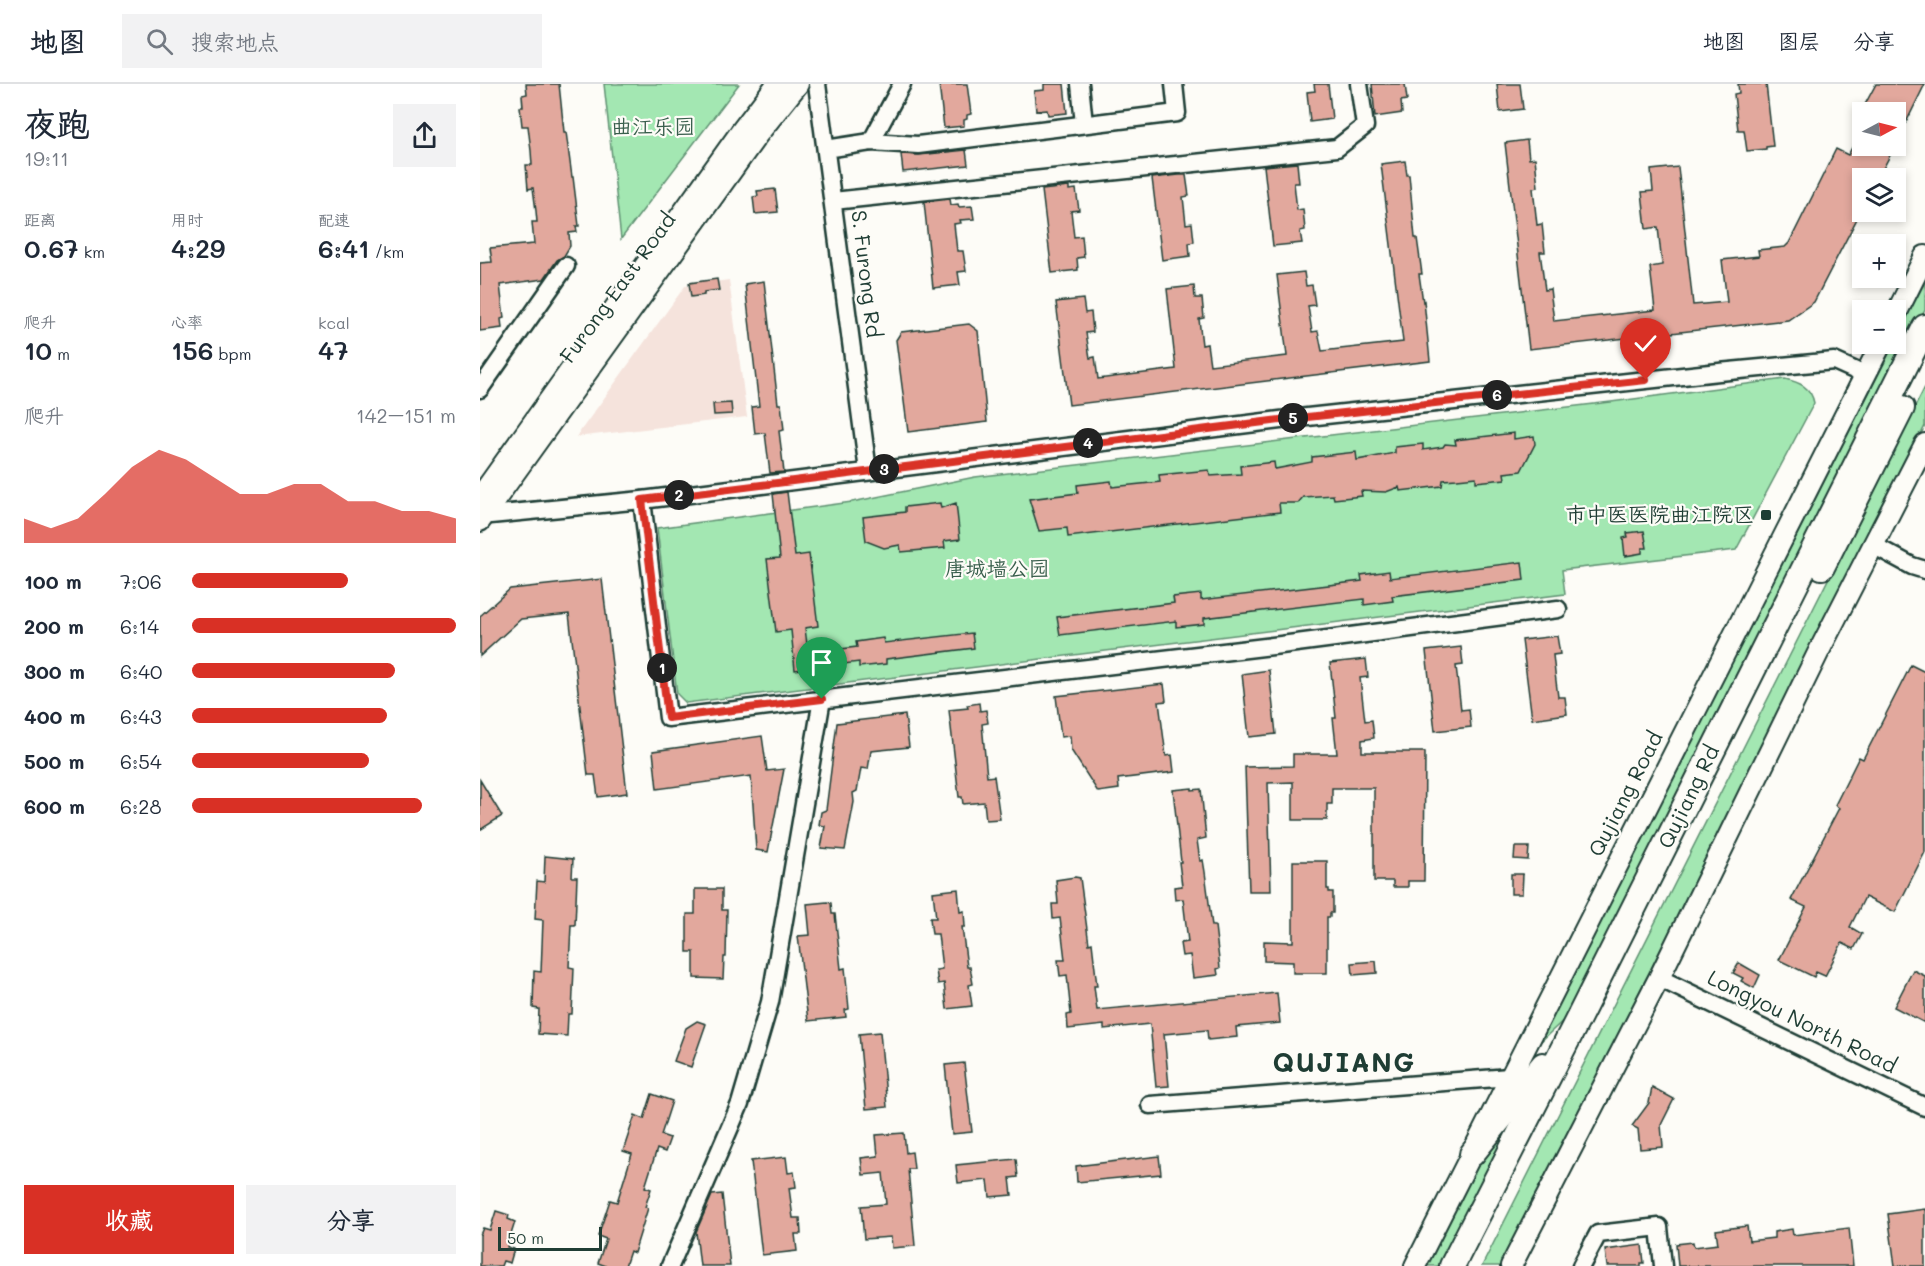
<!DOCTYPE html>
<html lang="zh">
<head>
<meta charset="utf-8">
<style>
	:root { --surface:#fff; --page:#f2f2f3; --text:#1f2937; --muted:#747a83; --line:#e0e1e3; --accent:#d93025 }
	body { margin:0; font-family:Mali,"LXGW WenKai TC",sans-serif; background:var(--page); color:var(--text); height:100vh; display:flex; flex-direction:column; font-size:22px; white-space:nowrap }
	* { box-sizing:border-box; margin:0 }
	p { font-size:20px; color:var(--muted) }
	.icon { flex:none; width:33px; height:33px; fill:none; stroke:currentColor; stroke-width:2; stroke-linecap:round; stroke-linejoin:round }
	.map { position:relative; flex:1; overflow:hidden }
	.side { display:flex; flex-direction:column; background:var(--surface); width:480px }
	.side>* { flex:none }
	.needle { width:39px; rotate:83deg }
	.tools { position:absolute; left:1372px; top:18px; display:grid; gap:12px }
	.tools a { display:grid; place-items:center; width:54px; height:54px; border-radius:0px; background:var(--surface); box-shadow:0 3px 9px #0003; font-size:30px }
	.scale { position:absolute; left:18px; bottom:15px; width:104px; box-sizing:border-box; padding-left:6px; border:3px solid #1f3d34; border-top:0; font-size:16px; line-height:21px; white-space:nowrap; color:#1f3d34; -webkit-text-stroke:4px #fdfcf7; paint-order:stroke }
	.pin { position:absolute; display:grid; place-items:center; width:51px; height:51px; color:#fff; margin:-62px -26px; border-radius:50% 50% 50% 0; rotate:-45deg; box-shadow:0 0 6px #0007 }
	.pin .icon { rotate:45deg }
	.km { position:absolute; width:30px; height:30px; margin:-15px; border-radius:50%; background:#222; color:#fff; font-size:16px; line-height:30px; text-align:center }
	.round { display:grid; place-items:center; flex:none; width:63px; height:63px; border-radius:0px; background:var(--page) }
	.summary { display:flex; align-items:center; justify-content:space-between; height:102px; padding:0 24px }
	h1 { font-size:33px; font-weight:600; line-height:45px }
	.metrics { display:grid; grid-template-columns:repeat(3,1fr); gap:9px; height:102px; padding:6px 24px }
	.metrics div { display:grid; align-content:center }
	.metrics b { font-size:26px; font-weight:600 }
	.metrics small { font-size:16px; font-weight:400 }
	.metrics p { font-size:16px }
	.chart { height:168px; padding:12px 24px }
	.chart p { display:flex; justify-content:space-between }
	.chart svg { width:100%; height:108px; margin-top:6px; fill:var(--accent); opacity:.7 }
	.action { display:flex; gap:12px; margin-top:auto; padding:12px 24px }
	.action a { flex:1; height:69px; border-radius:0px; background:var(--accent); color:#fff; font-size:24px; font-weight:600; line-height:69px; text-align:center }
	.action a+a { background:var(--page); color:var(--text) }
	ul { padding:0 24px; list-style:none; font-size:20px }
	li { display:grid; grid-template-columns:96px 72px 1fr; align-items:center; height:45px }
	li i { height:15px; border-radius:8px; background:var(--accent) }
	header { display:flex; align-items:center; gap:36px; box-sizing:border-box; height:84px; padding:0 30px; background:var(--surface); border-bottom:2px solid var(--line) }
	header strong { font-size:28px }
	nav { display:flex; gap:33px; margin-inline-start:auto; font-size:21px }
	.search { width:420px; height:54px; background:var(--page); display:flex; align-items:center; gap:15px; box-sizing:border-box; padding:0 21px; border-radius:0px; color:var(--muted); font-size:22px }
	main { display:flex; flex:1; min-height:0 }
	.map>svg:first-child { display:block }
	.built { fill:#f5e3dc }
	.green { fill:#a3e7b2; stroke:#619273; stroke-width:1.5 }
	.building { fill:#e2a89d; stroke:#1f3d34; stroke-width:1.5 }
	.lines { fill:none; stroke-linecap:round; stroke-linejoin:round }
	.minor-casing { stroke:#1f3d34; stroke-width:21 }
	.major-casing { stroke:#1f3d34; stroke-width:24 }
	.highway-casing { stroke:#1f3d34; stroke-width:28 }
	.minor { stroke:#fdfcf7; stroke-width:16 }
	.major { stroke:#fdfcf7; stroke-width:20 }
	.highway { stroke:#fdfcf7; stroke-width:24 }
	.route-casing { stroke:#fff; stroke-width:12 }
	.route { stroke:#d93025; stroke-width:8 }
	.poi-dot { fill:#1f3d34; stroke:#fdfcf7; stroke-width:2 }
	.labels { text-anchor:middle; stroke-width:4.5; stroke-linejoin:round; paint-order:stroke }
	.park-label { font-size:21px; fill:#395f4d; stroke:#fdfcf7 }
	.street-label { font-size:21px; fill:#1f3d34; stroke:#fdfcf7 }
	.poi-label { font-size:21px; fill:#1f3d34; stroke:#fdfcf7; text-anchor:end }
	.district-label { font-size:27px; font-weight:bold; letter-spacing:1.5px; fill:#1f3d34; stroke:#fdfcf7 }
</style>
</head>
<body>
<header>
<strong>地图</strong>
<div class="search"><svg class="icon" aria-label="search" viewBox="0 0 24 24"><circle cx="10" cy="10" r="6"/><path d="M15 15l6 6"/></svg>搜索地点</div>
<nav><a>地图</a><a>图层</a><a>分享</a></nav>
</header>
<main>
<section class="side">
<div class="summary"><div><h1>夜跑</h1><p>19:11</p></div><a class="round"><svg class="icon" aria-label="share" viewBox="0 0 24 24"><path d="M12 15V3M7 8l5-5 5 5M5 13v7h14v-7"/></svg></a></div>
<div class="metrics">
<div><p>距离</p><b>0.67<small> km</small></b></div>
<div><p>用时</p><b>4:29</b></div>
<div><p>配速</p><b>6:41<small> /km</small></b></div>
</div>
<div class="metrics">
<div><p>爬升</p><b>10<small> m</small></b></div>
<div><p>心率</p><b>156<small> bpm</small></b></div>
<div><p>kcal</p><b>47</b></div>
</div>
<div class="chart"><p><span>爬升</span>142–151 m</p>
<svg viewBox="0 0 160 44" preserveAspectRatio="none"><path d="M0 44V34L10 38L20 34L30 24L40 13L50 6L60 10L70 17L80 24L90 24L100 20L110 20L120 27L130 27L140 31L150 31L160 34V44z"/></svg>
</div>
<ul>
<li><b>100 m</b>7:06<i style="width:59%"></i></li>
<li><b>200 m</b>6:14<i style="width:100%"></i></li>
<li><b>300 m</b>6:40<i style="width:77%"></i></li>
<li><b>400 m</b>6:43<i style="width:74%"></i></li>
<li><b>500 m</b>6:54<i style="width:67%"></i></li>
<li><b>600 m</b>6:28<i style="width:87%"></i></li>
</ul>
<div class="action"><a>收藏</a><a>分享</a></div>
</section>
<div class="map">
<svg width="1445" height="1182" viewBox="0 0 1445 1182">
	<rect width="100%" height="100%" fill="#fdfcf7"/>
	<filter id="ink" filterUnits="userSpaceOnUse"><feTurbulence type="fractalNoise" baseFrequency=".0167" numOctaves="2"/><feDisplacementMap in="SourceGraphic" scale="12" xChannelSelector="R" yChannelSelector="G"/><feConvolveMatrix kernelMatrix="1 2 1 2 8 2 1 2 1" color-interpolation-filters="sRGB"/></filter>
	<g filter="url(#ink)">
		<polygon class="built" points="249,196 267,333 96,353 205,202"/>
		<g class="green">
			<polygon points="124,0 259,0 141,155"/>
			<polygon points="1445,198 1445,226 1091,929 1057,961 1414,260 1416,260 1416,255"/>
			<path d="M1305,295c14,3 26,8 29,24l-78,147 -174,20 3,24 -879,109 -9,-9 -20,-166 195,-26 123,-25 636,-75z"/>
			<polygon points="1445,303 1445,342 1021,1182 1002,1182"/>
			<polygon points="1044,1015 964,1182 944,1182 999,1074"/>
		</g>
		<g class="building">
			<polygon points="46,0 79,0 84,48 86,48 92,93 93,93 99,142 96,142 97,148 89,149 90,162 84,172 77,176 64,195 20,201 24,234 21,235 22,244 0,247 0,179 12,178 10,164 54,160 52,138 57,138 56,127 53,104 48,105 46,81 52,81 51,67 48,42 42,42 40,23 43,23 42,11 47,10"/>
			<polygon points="459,0 487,0 491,30 487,31 487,35 484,36 484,42 464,44"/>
			<polygon points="564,0 584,0 587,29 568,31 567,26 556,27 554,7 564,6"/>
			<polygon points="834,0 848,0 852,35 830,38 827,8 835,7"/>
			<polygon points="892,0 925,0 927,16 921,17 922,29 895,33"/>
			<polygon points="1017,0 1040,0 1043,25 1020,28"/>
			<polygon points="1258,0 1286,0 1293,62 1286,63 1286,65 1267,67 1264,46 1258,46 1254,10 1259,9"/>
			<polygon points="1396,0 1445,0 1416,59 1416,28 1381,28"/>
			<polygon points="1383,43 1383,62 1415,62 1398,94 1383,94 1383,123 1334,218 1308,236 1049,265 1025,59 1047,56 1049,75 1055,74 1058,103 1053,104 1057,141 1062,140 1065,168 1060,168 1065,206 1070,205 1074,237 1175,226 1170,183 1182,181 1178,143 1166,145 1162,108 1173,107 1171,86 1198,83 1213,221 1247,218 1242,176 1279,172 1278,166 1305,163 1309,159 1356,65 1368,71"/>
			<polygon points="486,66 488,81 423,88 421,70 439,71"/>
			<polygon points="925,77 927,91 929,91 935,154 937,154 942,190 939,190 943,218 944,217 950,277 589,321 576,218 603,215 605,229 611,228 613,248 606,249 610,274 615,273 618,295 696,285 687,205 714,202 715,214 722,214 724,234 719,235 722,261 727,260 730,281 807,272 797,191 824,188 826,202 832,201 835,221 828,222 832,248 838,247 842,267 923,258 901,80"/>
			<polygon points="817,79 819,99 814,99 817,126 823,125 825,146 820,147 822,159 793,162 784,82"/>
			<polygon points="699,91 706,91 709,112 703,113 706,140 712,139 714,158 709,159 710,172 682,176 672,94"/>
			<polygon points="589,103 589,106 596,105 599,126 591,127 594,153 602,152 604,173 597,174 598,186 572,189 562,106"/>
			<polygon points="295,105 298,128 275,130 273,113 278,112 277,107"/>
			<polygon points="470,115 471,121 478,120 479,123 492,122 494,135 480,136 481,139 474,140 477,167 483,167 486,187 478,188 480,201 453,204 444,118"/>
			<polygon points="237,195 239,206 224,208 224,211 211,213 209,199"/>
			<polygon points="284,197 298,320 301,320 304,346 299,347 304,388 290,389 285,349 275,350 272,323 279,322 265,200"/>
			<polygon points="489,240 498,247 507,338 428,348 416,256 421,248"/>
			<polygon points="251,319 252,330 234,331 233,320"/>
			<polygon points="1034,349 1034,355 1054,352 1055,360 1041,387 1024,389 1025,395 996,398 996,393 977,395 963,396 962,402 920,407 919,403 906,408 881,407 882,412 854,415 853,411 823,413 818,419 799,419 800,428 588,453 587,444 559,447 549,415 598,409 597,401 631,397 632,403 680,398 679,391 729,386 730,392 761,390 760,382 794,378 795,385 832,378 832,373 876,368 877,376 915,369 915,363 943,360 943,366 963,363 965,360 976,361 975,356"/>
			<polygon points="307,408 315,472 329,470 338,542 325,544 328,569 377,563 376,558 403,554 404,559 492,549 494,564 406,575 406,580 379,583 379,578 315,586 311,546 296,548 287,475 300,474 293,410"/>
			<polygon points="460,419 461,424 476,419 480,455 464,457 465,464 421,468 420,461 404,464 386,457 383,433 425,428 425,423"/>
			<polygon points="1164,447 1167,464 1162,464 1162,469 1145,472 1143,454 1148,453 1147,449"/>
			<polygon points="1042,478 1044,496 912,512 913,517 884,521 884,515 724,534 724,540 696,543 696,537 580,551 577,533 694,519 693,513 721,510 721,516 882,497 881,491 909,487 910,494"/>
			<polygon points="122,495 147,709 118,713 115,691 108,691 89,530 41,535 0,572 0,532 30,505"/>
			<polygon points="1077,552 1080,570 1073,571 1075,589 1078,613 1085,613 1087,630 1052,635 1042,556"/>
			<polygon points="981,563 983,581 976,582 981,626 989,625 991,643 955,647 946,567"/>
			<polygon points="886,575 888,593 880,594 885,637 892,636 894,654 882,656 882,668 945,668 944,797 928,797 928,803 913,803 913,797 894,797 894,704 852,704 852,720 847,720 847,736 813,736 813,698 788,699 791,807 769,807 765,683 813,682 813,670 857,670 853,634 856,634 850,579"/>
			<polygon points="1431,581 1445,588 1445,768 1415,828 1385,813 1370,843 1382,850 1374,865 1362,859 1345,892 1336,888 1334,893 1299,876 1326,823 1311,816 1359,724 1355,721 1379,673 1383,675"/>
			<polygon points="789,586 796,650 769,653 762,590"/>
			<polygon points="684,600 686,617 679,618 686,672 692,671 694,688 638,695 639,705 618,708 591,666 590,652 581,653 576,612"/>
			<polygon points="499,619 500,627 506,626 508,639 502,640 507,693 514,692 520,735 506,736 504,718 483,720 482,713 479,713 469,626 488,624 487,621"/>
			<polygon points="425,631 429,663 391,667 388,685 381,684 377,707 373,709 374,718 365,766 341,764 345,742 339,741 341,728 346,726 357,639"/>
			<polygon points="282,652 287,687 304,685 288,768 276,766 271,692 177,705 173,667"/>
			<polygon points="0,696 22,732 0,746"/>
			<polygon points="712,704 712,706 721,705 726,754 717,756 720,777 723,776 725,788 732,842 735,842 740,884 737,885 738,891 713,894 710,871 702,872 700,859 708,858 703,815 695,816 694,803 702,802 699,778 701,778 693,706"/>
			<polygon points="1035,763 1049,763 1048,776 1034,775"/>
			<polygon points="65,772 93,775 92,793 97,793 95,841 91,841 89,883 94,884 92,930 88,930 87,952 58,950 59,925 53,924 54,887 61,888 63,836 55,835 57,797 64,798"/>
			<polygon points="813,777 847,777 847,805 849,805 849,808 853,808 853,829 850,829 850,833 847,833 847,889 813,889 813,878 784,877 784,857 813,858"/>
			<polygon points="1031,790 1043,790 1042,810 1031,810"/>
			<polygon points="595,793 600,794 609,860 612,859 617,902 614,902 617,926 797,909 800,939 756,943 757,953 728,956 727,946 684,950 689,1002 676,1003 670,940 624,945 624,941 588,945 587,931 591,930 587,891 580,892 578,876 585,876 580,834 573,835 572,820 578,820 576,796"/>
			<polygon points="215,805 242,805 242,826 247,826 246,873 244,873 243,895 214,894 214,868 207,868 207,830 215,830"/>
			<polygon points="478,805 480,828 484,827 485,843 482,843 487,883 490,883 493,900 489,901 492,922 467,925 464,899 458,900 456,886 462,885 458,850 452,850 450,834 456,834 453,808"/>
			<polygon points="347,818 351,819 352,830 355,830 361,885 365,884 369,925 365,926 366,933 328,937 318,852 330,851 327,820"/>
			<polygon points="896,877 897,889 873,891 872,879"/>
			<polygon points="1259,879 1280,891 1274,904 1261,897 1263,894 1253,889"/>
			<polygon points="1433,886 1445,892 1445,939 1414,923"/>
			<polygon points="217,937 226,940 211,983 194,977 206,944"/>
			<polygon points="400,948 407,1023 386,1025 379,950"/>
			<polygon points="484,979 492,1048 472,1050 465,981"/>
			<polygon points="1172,1003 1194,1015 1181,1041 1183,1063 1160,1065 1158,1045 1152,1042 1169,1019"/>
			<polygon points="172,1010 192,1017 181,1051 190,1054 185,1068 177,1065 165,1103 171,1105 165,1123 168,1124 154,1169 150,1167 145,1182 126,1182 118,1179 126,1155 118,1152 130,1116 137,1118 152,1070 143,1067 155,1031 164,1035"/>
			<polygon points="424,1049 426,1069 432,1068 434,1085 428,1085 435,1162 412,1164 411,1153 384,1155 381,1122 406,1120 403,1089 383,1091 381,1074 398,1072 396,1051"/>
			<polygon points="679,1072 681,1090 597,1098 596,1082"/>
			<polygon points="306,1073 308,1089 314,1088 316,1103 309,1104 313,1134 320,1134 321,1150 315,1150 317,1167 282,1171 271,1077"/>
			<polygon points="536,1075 538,1093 530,1094 532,1111 510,1113 508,1096 478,1099 476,1081"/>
			<polygon points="242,1110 250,1182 220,1182 216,1148 232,1111"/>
			<polygon points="1445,1125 1445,1182 1415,1182 1408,1130"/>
			<polygon points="16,1127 29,1131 28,1135 35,1138 27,1163 34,1165 30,1179 23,1177 21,1182 0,1182 0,1151 3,1144 10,1146"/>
			<polygon points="1267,1142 1269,1157 1294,1154 1294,1148 1312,1145 1313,1151 1369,1144 1373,1182 1198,1182 1196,1160 1213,1158 1214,1163 1238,1160 1236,1146"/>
			<polygon points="1162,1161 1164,1179 1161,1179 1161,1182 1127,1182 1125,1166"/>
		</g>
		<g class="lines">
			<g class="minor-casing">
				<g id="minor">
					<polyline points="337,0 388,387"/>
					<polyline points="600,0 604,40"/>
					<polyline points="391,58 422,0"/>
					<polyline points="346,65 391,58 438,61 697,29 694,0"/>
					<polyline points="353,117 857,64 885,42 879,0"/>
					<polyline points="0,305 86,182"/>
					<polyline points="162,416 188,634 801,561 1078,525"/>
					<polyline points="0,432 162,416 800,336 1239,288 1354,277 1385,291"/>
					<polyline points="1393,461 1432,482 1445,486"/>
					<polyline points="1179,894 1445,1023"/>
					<polyline points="670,1021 1029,993"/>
					<polyline points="190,1182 260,1020 290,918 342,615"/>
					<polyline points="1101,1182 1118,1150 1179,1143 1183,1182"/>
				</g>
			</g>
			<g class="major-casing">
				<g id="major">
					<polyline points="1416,230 1445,172"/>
					<polyline points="0,413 262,46 297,0"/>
					<polyline points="0,437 278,50 318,0"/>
					<polyline points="935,1182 1401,260"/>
					<polyline points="1031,1182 1179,894 1338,569 1445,360"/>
				</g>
			</g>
			<g class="highway-casing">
				<g id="highway">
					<polyline points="1342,483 1422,324"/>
					<polyline points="992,1070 1063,981"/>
					<polyline points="972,1182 1096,939 1445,243"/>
				</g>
			</g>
			<use href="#minor" class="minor"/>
			<use href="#major" class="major"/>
			<use href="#highway" class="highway"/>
		</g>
	</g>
	<g class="lines" filter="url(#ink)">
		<g class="route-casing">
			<polyline id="route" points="342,615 188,634 162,416 800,336 1166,296"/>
		</g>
		<use href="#route" class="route"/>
	</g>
	<rect class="poi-dot" x="1280" y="425" width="12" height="12" rx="3"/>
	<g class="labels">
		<g class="park-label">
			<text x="173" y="50">曲江乐园</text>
			<text x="517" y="492">唐城墙公园</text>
		</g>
		<g class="street-label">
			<text transform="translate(386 190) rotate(83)" y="7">S. Furong Rd</text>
			<text transform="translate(138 204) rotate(-54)" y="7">Furong East Road</text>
			<text transform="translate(1146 710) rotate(-63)" y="7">Qujiang Road</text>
			<text transform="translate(1209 713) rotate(-64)" y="7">Qujiang Rd</text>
			<text transform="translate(1322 938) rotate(26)" y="7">Longyou North Road</text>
		</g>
		<g class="poi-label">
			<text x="1274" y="438">市中医医院曲江院区</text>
		</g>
		<g class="district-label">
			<text x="864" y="988">QUJIANG</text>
		</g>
	</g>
</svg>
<div class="tools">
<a><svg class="needle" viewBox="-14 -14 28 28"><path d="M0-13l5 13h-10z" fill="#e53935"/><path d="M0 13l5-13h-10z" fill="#747a83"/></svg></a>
<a><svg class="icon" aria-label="layers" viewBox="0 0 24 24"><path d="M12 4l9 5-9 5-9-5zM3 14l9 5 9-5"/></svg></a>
<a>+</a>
<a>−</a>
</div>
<div class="scale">50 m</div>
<div class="pin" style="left:342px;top:615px;background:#1e9e55"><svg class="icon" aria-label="arrive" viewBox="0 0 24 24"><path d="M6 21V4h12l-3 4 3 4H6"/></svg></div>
<div class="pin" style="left:1166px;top:296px;background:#d93025"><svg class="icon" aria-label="check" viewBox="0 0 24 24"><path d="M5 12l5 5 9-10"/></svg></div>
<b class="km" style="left:182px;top:584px">1</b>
<b class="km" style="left:199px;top:411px">2</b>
<b class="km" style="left:404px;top:385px">3</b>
<b class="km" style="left:608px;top:359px">4</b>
<b class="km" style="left:813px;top:334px">5</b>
<b class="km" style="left:1017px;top:311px">6</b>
</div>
</main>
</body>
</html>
